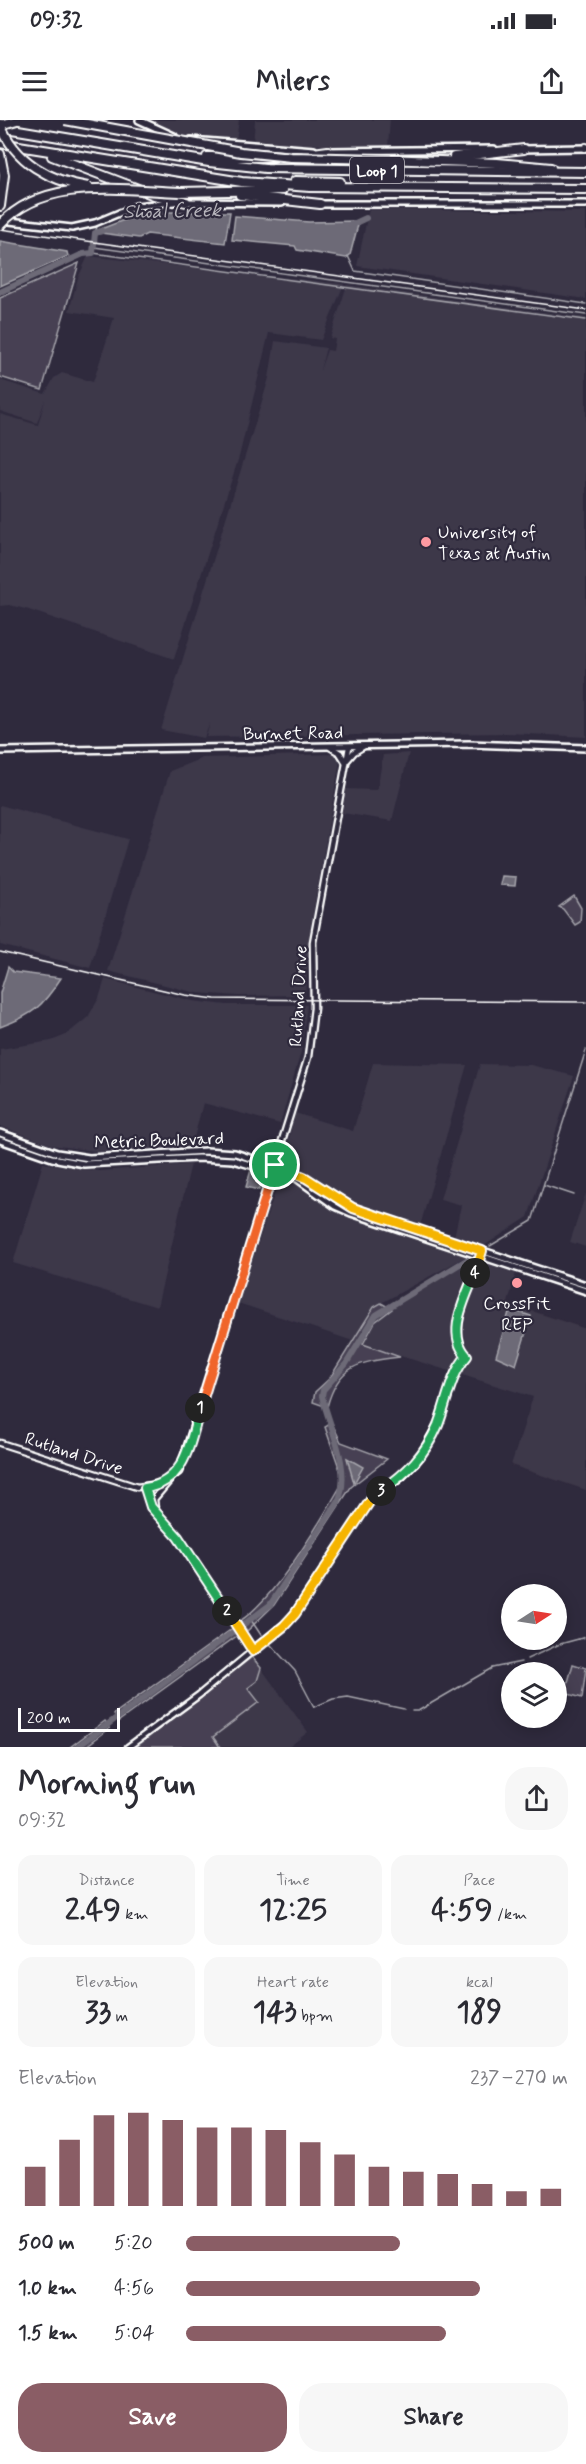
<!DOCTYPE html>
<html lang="en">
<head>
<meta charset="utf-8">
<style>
	:root { --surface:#fff; --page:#f7f7f7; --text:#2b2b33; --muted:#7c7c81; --accent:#8a5d65 }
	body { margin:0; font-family:Mynerve,sans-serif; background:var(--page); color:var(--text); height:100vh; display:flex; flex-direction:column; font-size:22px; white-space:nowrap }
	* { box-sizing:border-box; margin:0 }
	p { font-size:20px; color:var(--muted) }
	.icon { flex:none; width:33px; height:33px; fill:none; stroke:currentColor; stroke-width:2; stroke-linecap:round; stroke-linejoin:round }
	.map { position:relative; height:1627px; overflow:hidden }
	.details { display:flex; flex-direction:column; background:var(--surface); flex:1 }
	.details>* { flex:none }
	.needle { width:39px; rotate:78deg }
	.controls { position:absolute; left:501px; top:1464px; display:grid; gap:12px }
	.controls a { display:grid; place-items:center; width:66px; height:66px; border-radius:50%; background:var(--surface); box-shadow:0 3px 15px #0003; font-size:30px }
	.scale { position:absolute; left:18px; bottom:15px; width:102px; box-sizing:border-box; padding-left:6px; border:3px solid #fff; border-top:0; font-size:16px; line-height:21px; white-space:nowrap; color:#fff; -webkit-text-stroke:4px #2f2a3d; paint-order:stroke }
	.pin { position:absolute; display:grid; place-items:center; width:51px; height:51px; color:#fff; margin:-26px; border:3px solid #fff; border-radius:50%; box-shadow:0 2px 6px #0007 }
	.km { position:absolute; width:30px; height:30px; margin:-15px; border-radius:50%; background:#222; color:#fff; font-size:16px; line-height:30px; text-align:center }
	.round { display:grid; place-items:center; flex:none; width:63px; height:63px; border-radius:24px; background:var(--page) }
	.overview { display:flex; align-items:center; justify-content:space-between; height:102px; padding:0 18px }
	h1 { font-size:33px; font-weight:700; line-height:45px }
	.metrics { display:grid; grid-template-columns:repeat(3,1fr); gap:9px; height:102px; padding:6px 18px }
	.metrics div { display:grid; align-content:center; border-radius:15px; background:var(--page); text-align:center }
	.metrics b { font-size:30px; font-weight:700 }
	.metrics small { font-size:16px; font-weight:400 }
	.metrics p { font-size:16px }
	.chart { height:168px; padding:12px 18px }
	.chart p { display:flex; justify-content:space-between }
	.chart svg { width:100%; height:108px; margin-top:6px; stroke:var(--accent); stroke-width:6 }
	.cta { display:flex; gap:12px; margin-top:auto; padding:12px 18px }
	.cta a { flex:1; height:69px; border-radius:24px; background:var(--accent); color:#fff; font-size:24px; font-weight:700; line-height:69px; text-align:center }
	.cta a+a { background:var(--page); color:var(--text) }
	ul { padding:0 18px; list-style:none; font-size:20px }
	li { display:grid; grid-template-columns:96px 72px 1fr; align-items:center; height:45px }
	li i { height:15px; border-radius:8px; background:var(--accent) }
	.status { display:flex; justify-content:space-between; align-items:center; height:42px; padding:0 30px; background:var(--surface); direction:ltr }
	.status svg { height:16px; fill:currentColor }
	header { display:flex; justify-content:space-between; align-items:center; height:78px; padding:0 18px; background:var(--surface); font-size:27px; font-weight:700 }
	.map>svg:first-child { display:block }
	.built { fill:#3c3749 }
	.green { fill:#464152; stroke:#a2a0a8; stroke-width:1.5 }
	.water { fill:#6d6a77; stroke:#a7a6ad; stroke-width:1.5 }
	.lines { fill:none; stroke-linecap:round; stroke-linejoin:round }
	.stream { stroke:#a7a6ad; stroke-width:1.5 }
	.river { stroke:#6d6a77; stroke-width:6 }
	.tertiary-casing { stroke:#fff; stroke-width:9 }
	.secondary-casing { stroke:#fff; stroke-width:10 }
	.primary-casing { stroke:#fff; stroke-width:10 }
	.motorway-casing { stroke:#fff; stroke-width:12 }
	.tertiary { stroke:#2f2a3d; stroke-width:4.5 }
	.secondary { stroke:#2f2a3d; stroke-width:5 }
	.primary { stroke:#2f2a3d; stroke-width:6 }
	.motorway { stroke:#2f2a3d; stroke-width:8 }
	.rail { stroke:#fff; stroke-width:1.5 }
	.motorway-bridge-casing { stroke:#fff; stroke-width:12; stroke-linecap:butt }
	.motorway-bridge { stroke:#2f2a3d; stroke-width:8 }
	.split-1-casing { stroke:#fff; stroke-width:12 }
	.split-2-casing { stroke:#fff; stroke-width:12 }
	.split-3-casing { stroke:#fff; stroke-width:12 }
	.split-4-casing { stroke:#fff; stroke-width:12 }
	.split-5-casing { stroke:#fff; stroke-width:12 }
	.split-1 { stroke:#f0652b; stroke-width:8 }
	.split-2 { stroke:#22a559; stroke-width:8 }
	.split-3 { stroke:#f5b400; stroke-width:8 }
	.split-4 { stroke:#22a559; stroke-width:8 }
	.split-5 { stroke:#f5b400; stroke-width:8 }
	.poi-dot { fill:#ff9aa2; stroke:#2f2a3d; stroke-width:2 }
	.labels { text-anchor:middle; stroke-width:4.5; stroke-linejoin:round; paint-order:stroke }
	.shield { fill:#2f2a3d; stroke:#c1bfc5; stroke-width:1.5 }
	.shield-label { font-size:16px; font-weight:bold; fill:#fff }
	.poi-label { font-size:18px; fill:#fff; stroke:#2f2a3d; text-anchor:start }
	.street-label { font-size:18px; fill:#fff; stroke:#2f2a3d }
	.water-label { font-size:20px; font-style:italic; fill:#b6b4bb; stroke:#2f2a3d }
</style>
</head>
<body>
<div class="status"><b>09:32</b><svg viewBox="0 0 49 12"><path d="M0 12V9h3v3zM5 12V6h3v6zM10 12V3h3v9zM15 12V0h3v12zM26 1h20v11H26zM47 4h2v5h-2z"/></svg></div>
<header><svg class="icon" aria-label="menu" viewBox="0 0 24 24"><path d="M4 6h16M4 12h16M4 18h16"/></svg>Milers<svg class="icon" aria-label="share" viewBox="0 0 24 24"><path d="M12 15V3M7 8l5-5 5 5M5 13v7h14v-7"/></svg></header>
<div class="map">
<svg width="586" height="1627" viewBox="0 0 586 1627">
	<rect width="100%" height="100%" fill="#2f2a3d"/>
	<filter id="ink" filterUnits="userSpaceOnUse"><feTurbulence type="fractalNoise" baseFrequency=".0167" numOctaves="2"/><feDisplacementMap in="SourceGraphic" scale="12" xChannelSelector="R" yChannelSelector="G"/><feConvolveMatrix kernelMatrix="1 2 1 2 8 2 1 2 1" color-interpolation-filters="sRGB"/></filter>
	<g filter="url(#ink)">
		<g class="built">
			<polygon points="151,0 239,0 236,21 186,17"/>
			<polygon points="255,0 390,0 388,27 253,23"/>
			<polygon points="369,89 586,92 586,179 357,146"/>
			<polygon points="88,136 344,164 321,220 269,213 239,337 174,539 29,490 9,485 0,486 0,294 38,305 45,280 37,303 0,291 0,260 45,274 54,258 62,253 93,262 114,198 69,191 78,158"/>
			<polygon points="347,165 586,198 586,617 508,613 206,617 210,603 204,618 161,610 269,258 275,221 326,228 320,250 327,230 333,231 335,219 330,218"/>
			<polygon points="409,633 392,701 342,693 346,669 377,670 383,635"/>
			<polygon points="334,634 340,641 311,805 305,875 238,876 197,873 108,851 170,651 202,638"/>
			<polygon points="0,685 128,719 90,848 0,825"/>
			<polygon points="105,859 193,881 227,885 307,885 301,932 280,1004 203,983 192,1026 101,1032 51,1025 0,1006 0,929 51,921 66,915 88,897 99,878"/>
			<polygon points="373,943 467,945 420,1106 350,1083 305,1053 283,1043 295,993 353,1011"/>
			<polygon points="480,944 531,945 574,956 528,1097 484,1126 454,1117 461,1085 440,1079"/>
			<polygon points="43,1043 100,1051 191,1044 157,1187 13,1143"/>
			<polygon points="280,1057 299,1064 333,1089 356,1099 467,1136 374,1187 353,1221 238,1183"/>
			<polygon points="586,1073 586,1127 570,1122"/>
			<polygon points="473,1139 516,1153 508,1183 586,1209 586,1370 511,1345 533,1277 362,1224 375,1202 393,1187"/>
			<polygon points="261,1548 308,1612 289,1627 220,1627 213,1617 258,1582 248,1568 257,1561"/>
		</g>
		<g class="green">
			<polygon points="79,143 42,270 0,257 0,178"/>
			<polygon points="574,776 581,788 580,802 575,805 563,789 559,787"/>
			<path d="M381,1183l11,6 -17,13 -12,22 37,13c-40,5 -62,7 -73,50l-14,-5 2,-10 15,-14 44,-71z"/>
			<path d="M332,1303l9,19 46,17 -36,28 -77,118 -27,26 -7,-10c35,-23 79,-97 100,-134l2,-11 -17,-49z"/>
			<polygon points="233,1508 238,1515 119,1601 114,1594"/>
			<polygon points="252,1537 261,1548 257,1561 248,1568 259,1582 213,1617 220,1627 136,1627"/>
			<polygon points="573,1544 586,1548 582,1578 565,1573"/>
			<polygon points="105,1601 110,1608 85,1627 70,1627"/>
		</g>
		<g class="water">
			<polygon points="158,92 230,92 225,123 147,114 139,118 93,112 137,95"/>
			<polygon points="235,96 309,102 355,101 358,105 350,135 346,138 297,130 295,126 232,120"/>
			<polygon points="0,121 67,132 68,136 0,166"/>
			<polygon points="502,756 516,757 515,766 500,765"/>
			<path d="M8,847l5,5 48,6c-19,29 -28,37 -61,49v-34z"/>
			<polygon points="251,1050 263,1055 259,1070 246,1067"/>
			<polygon points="510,1189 531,1196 516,1245 496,1236"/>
			<polygon points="347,1338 363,1347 354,1363"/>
		</g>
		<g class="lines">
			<g class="stream">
				<polyline points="95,113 97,107"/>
				<polyline points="94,127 586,195"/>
				<polyline points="93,133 586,200"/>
				<polyline points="348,136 355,151 586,184"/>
				<polyline points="544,1065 574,1075"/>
				<polyline points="490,1126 532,1101 586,930"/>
				<polyline points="251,1500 263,1518"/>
				<polyline points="270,1524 295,1551 314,1587 333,1579 348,1577 404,1589"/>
				<polyline points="527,1539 560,1524 586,1517"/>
				<polyline points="412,1591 418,1591 492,1548 521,1542"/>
			</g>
			<g class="river">
				<polyline points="351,105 366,98"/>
				<polyline points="0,172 83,134 93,133 95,113 102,111"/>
				<path d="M77,1627l193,-142 68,-103c14,-33 -8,-73 -16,-106l1,-6 23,-26 30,-49 92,-56"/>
			</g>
			<g class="tertiary-casing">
				<g id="tertiary">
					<polyline points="330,627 340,633 345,641"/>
					<polyline points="348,639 354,632 364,626"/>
					<polyline points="0,1323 137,1367 161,1364 179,1352 308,937 314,888 313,822 349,627"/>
					<polyline points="145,1368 151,1387 178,1417 253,1531"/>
					<polyline points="155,1390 154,1379 170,1360"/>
					<path d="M128,1627l71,-52 91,-75 80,-119 32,-24 17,-19 19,-34 17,-51 12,-17c-23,-25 5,-74 14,-102"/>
				</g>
			</g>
			<g class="secondary-casing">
				<g id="secondary">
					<polyline points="87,0 100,3"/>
					<polyline points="139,0 174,16"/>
					<polyline points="191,20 314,30"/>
					<polyline points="521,29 586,28"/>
					<polyline points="326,31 494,29"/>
					<polyline points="183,82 282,83"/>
					<polyline points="318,84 586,84"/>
					<polyline points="0,100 72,108 95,103 136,86 174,82"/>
					<polyline points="0,631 469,624 586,628"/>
					<polyline points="0,1013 57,1033 89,1038 206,1031 235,1033 298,1054 353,1088 586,1165"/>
					<polyline points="0,1020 52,1038 84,1044 198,1038 233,1040 296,1058 335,1086 351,1093 586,1171"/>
				</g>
			</g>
			<g class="primary-casing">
				<polyline id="primary" points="585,28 586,27"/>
			</g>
			<g class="motorway-casing">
				<g id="motorway">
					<polyline points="0,7 209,42 265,48 586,52"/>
					<polyline points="0,23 242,62 310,67 586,69"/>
					<polyline points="0,34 4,55 0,86"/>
					<polyline points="306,34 328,31"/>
					<polyline points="52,36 154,75 186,82"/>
					<polyline points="207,37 273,37"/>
					<polyline points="454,37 524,29"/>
					<polyline points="383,39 497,43 551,48"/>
					<polyline points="295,61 340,62"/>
					<polyline points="180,72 282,70"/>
					<polyline points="240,75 320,84"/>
				</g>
			</g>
			<use href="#tertiary" class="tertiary"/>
			<use href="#secondary" class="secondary"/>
			<use href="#primary" class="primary"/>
			<use href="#motorway" class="motorway"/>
			<g class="rail">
				<polyline points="0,109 586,190"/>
				<polyline points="0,832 185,875 215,879 586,882"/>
			</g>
			<g class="motorway-bridge-casing">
				<g id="motorway-bridge">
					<polyline points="65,0 241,32 291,37 383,39"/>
					<path d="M0,4c15,38 50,57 88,63"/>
					<polyline points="0,5 17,0"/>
					<path d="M0,105c44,-49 121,-35 180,-33"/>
				</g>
			</g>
			<use href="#motorway-bridge" class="motorway-bridge"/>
		</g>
	</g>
	<g class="lines" filter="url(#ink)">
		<g class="split-1-casing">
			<polyline id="split-1" points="200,1288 275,1045"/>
		</g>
		<g class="split-2-casing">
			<path id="split-2" d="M200,1288c-10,33 -14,75 -55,80l6,19 27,30 49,74"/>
		</g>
		<g class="split-3-casing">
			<polyline id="split-3" points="227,1491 253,1531 284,1506 295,1494 370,1381 381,1371"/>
		</g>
		<g class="split-4-casing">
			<path id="split-4" d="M381,1371c26,-18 44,-36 57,-66 9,-23 12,-50 29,-69 -22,-23 -1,-58 8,-83"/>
		</g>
		<g class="split-5-casing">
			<polyline id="split-5" points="275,1045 306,1058 353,1088 482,1131 475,1153"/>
		</g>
		<use href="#split-1" class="split-1"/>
		<use href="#split-2" class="split-2"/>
		<use href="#split-3" class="split-3"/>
		<use href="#split-4" class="split-4"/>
		<use href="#split-5" class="split-5"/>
	</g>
	<g class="poi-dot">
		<circle cx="426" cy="422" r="6"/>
		<circle cx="517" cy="1163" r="6"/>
	</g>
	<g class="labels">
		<rect class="shield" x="350" y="37" width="54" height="26" rx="4.5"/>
		<g class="shield-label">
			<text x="377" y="56">Loop 1</text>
		</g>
		<g class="poi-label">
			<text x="438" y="418">University of<tspan x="438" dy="21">Texas at Austin</tspan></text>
			<text x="517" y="1189" text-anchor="middle">CrossFit<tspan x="517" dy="21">REP</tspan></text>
		</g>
		<g class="street-label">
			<text transform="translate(293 613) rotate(-1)" y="6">Burnet Road</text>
			<text transform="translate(298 876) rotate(-87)" y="6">Rutland Drive</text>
			<text transform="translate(159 1020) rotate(-2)" y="6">Metric Boulevard</text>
			<text transform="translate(74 1333) rotate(18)" y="6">Rutland Drive</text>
		</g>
		<g class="water-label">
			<text transform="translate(172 90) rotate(-1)" y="7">Shoal Creek</text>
		</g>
	</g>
</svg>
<div class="controls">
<a><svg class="needle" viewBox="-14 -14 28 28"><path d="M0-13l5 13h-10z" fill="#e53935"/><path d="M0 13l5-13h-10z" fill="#7c7c81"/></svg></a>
<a><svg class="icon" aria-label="layers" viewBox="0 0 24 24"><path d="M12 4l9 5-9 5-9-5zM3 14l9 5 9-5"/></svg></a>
</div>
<div class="scale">200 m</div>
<div class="pin" style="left:275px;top:1045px;background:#1e9e55"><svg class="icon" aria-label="arrive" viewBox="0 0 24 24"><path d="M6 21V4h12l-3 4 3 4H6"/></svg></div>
<b class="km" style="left:200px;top:1288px">1</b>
<b class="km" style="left:227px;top:1491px">2</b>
<b class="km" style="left:381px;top:1371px">3</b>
<b class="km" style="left:475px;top:1153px">4</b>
</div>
<section class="details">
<div class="overview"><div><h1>Morning run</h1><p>09:32</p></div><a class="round"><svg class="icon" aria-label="share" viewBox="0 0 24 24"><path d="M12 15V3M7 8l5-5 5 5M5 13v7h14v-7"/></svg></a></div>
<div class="metrics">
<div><p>Distance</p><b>2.49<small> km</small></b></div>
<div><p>Time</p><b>12:25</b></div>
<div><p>Pace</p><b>4:59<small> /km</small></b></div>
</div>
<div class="metrics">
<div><p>Elevation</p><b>33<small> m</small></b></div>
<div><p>Heart rate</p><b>143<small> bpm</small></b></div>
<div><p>kcal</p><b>189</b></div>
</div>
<div class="chart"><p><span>Elevation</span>237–270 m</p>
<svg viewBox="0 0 160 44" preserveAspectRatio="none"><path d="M5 44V28M15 44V17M25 44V7M35 44V6M45 44V9M55 44V12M65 44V12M75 44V13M85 44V18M95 44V23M105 44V28M115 44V30M125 44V31M135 44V35M145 44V38M155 44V37"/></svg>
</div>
<ul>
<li><b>500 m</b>5:20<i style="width:56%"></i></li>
<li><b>1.0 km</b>4:56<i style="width:77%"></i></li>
<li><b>1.5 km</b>5:04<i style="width:68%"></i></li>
</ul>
<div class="cta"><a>Save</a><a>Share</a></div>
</section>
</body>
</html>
